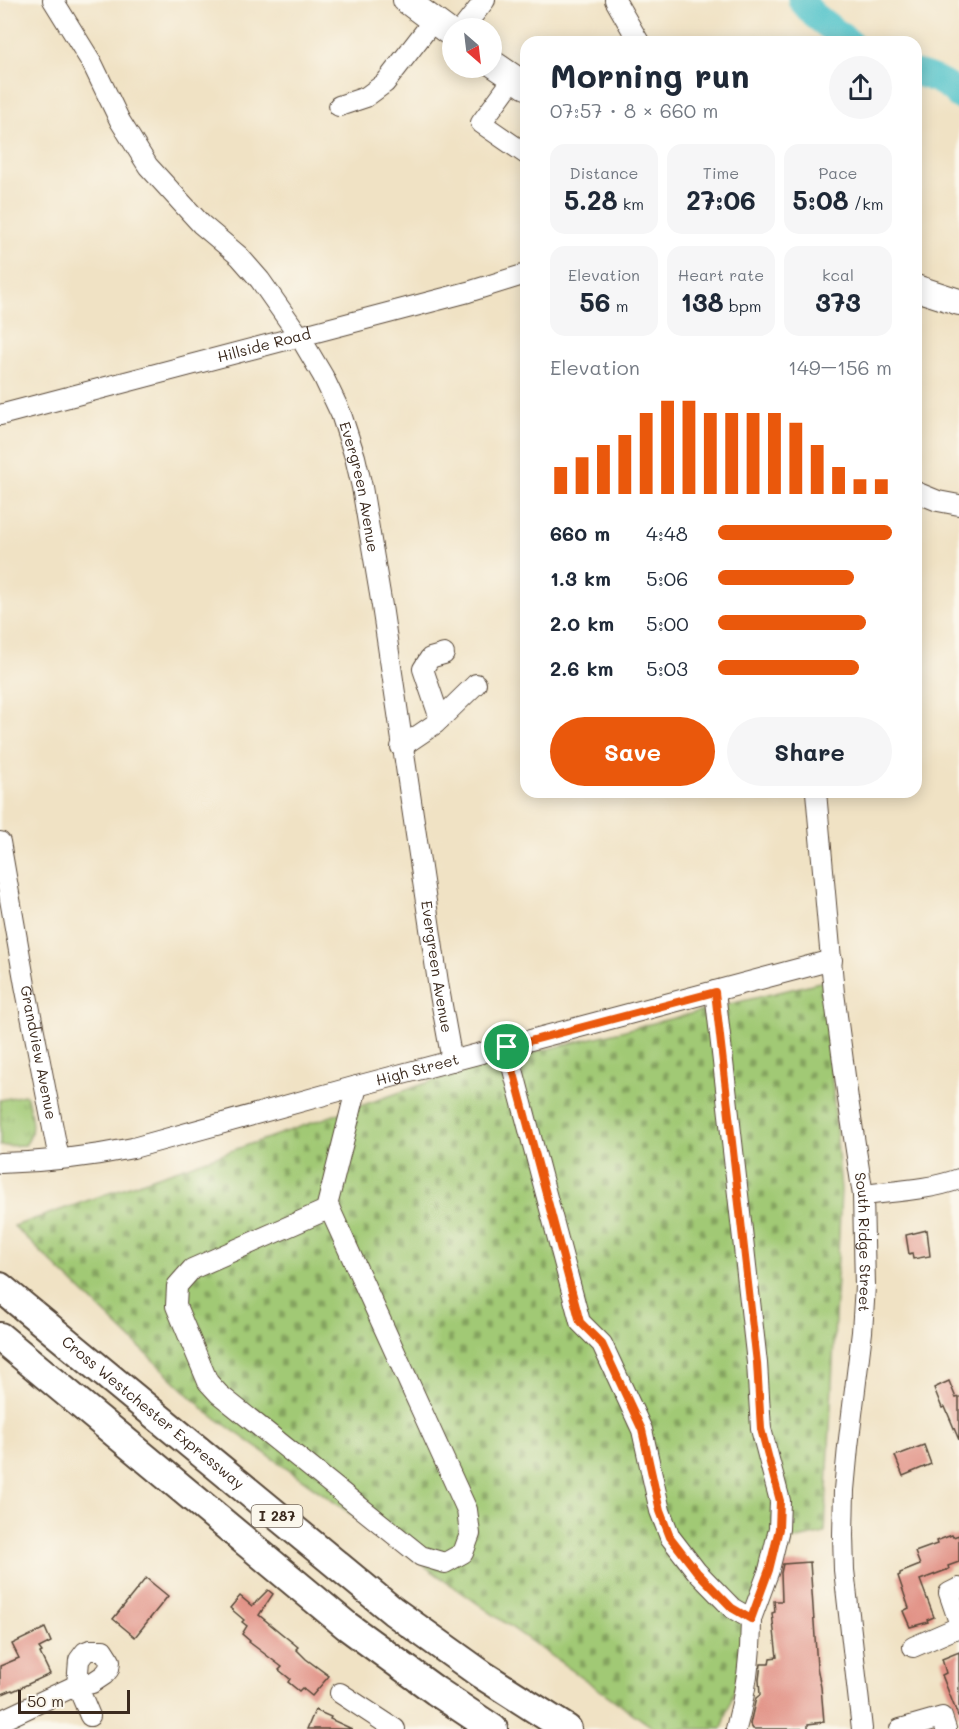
<!DOCTYPE html>
<html lang="en">
<head>
<meta charset="utf-8">
<style>
	:root { --surface:#fff; --page:#f6f6f7; --text:#1f2937; --muted:#747a83; --accent:#ea580c }
	body { margin:0; font-family:Mali,sans-serif; background:var(--page); color:var(--text); height:100vh; display:flex; flex-direction:column; font-size:22px; white-space:nowrap }
	* { box-sizing:border-box; margin:0 }
	p { font-size:20px; color:var(--muted) }
	.icon { flex:none; width:33px; height:33px; fill:none; stroke:currentColor; stroke-width:2; stroke-linecap:round; stroke-linejoin:round }
	.map { position:relative; flex:1; overflow:hidden }
	.drawer { position:absolute; left:520px; top:36px; width:402px; height:762px; display:flex; flex-direction:column; background:var(--surface); border-radius:18px; box-shadow:0 3px 15px #0003 }
	.drawer>* { flex:none }
	.needle { width:39px; rotate:152deg }
	.tools { position:absolute; left:442px; top:18px; display:grid; gap:12px }
	.tools a { display:grid; place-items:center; width:60px; height:60px; border-radius:50%; background:var(--surface); box-shadow:0 3px 15px #0003; font-size:30px }
	.scale { position:absolute; left:18px; bottom:15px; width:112px; box-sizing:border-box; padding-left:6px; border:3px solid #3b2a1e; border-top:0; font-size:16px; line-height:21px; white-space:nowrap; color:#3b2a1e; -webkit-text-stroke:4px #fbf7ec; paint-order:stroke }
	.pin { position:absolute; display:grid; place-items:center; width:51px; height:51px; color:#fff; margin:-26px; border:3px solid #fff; border-radius:50%; box-shadow:0 2px 6px #0007 }
	.round { display:grid; place-items:center; flex:none; width:63px; height:63px; border-radius:32px; background:var(--page) }
	.summary { display:flex; align-items:center; justify-content:space-between; height:102px; padding:0 30px }
	h1 { font-size:33px; font-weight:700; line-height:45px }
	.figures { display:grid; grid-template-columns:repeat(3,1fr); gap:9px; height:102px; padding:6px 30px }
	.figures div { display:grid; align-content:center; border-radius:15px; background:var(--page); text-align:center }
	.figures b { font-size:26px; font-weight:700 }
	.figures small { font-size:16px; font-weight:400 }
	.figures p { font-size:16px }
	.chart { height:168px; padding:12px 30px }
	.chart p { display:flex; justify-content:space-between }
	.chart svg { width:100%; height:108px; margin-top:6px; stroke:var(--accent); stroke-width:6 }
	.cta { display:flex; gap:12px; margin-top:auto; padding:12px 30px }
	.cta a { flex:1; height:69px; border-radius:36px; background:var(--accent); color:#fff; font-size:24px; font-weight:700; line-height:69px; text-align:center }
	.cta a+a { background:var(--page); color:var(--text) }
	ul { padding:0 30px; list-style:none; font-size:20px }
	li { display:grid; grid-template-columns:96px 72px 1fr; align-items:center; height:45px }
	li i { height:15px; border-radius:8px; background:var(--accent) }
	.map>svg:first-child { display:block }
	.grass { fill:url(#grass-tufts); stroke:#6e7a49; stroke-width:1.5 }
	.cemetery { fill:url(#cemetery-stones); stroke:#6e7a49; stroke-width:1.5 }
	.lines { fill:none; stroke-linecap:round; stroke-linejoin:round }
	.river { stroke:#57c5cb; stroke-width:27 }
	.building { fill:#e19084 }
	.minor-casing { stroke:#564637; stroke-width:22 }
	.major-casing { stroke:#564637; stroke-width:28 }
	.highway-casing { stroke:#564637; stroke-width:32 }
	.minor { stroke:#fff; stroke-width:20 }
	.major { stroke:#fff; stroke-width:26 }
	.highway { stroke:#fff; stroke-width:28 }
	.route-casing { stroke:#fff; stroke-width:12 }
	.route { stroke:#ea580c; stroke-width:8 }
	.labels { text-anchor:middle; stroke-width:5; stroke-linejoin:round; paint-order:stroke }
	.shield { fill:#fbf7ec; stroke:#75685c; stroke-width:1.5 }
	.shield-label { font-size:14px; font-weight:bold; fill:#3b2a1e }
	.street-label { font-size:15px; fill:#3b2a1e; stroke:#fbf7ec }
</style>
</head>
<body>
<div class="map">
<svg width="959" height="1729" viewBox="0 0 959 1729">
	<defs>
		<pattern id="grass-tufts" width="24" height="20" patternUnits="userSpaceOnUse" patternTransform="scale(1.5)"><rect width="24" height="20" fill="#a1c974"/><path d="M3 7l-1-3M5 7V3M7 7l1-3M15 17l-1-3M17 17v-4M19 17l1-3" fill="none" stroke="#84a35f"/></pattern>
		<pattern id="cemetery-stones" width="16" height="16" patternUnits="userSpaceOnUse" patternTransform="scale(1.5)"><rect width="16" height="16" fill="#a1c974"/><path d="M2 7V4a2 2 0 0 1 4 0v3zM10 15v-3a2 2 0 0 1 4 0v3z" fill="#84a35f"/></pattern>
	</defs>
	<rect width="100%" height="100%" fill="#fbf7ec"/>
	<filter id="ink" filterUnits="userSpaceOnUse"><feTurbulence type="fractalNoise" baseFrequency=".0167" numOctaves="2"/><feDisplacementMap in="SourceGraphic" scale="12" xChannelSelector="R" yChannelSelector="G"/><feConvolveMatrix kernelMatrix="1 2 1 2 8 2 1 2 1" color-interpolation-filters="sRGB"/></filter>
	<filter id="wash" filterUnits="userSpaceOnUse"><feTurbulence type="fractalNoise" baseFrequency=".008" numOctaves="4" result="noise"/><feDisplacementMap in="SourceGraphic" scale="24" xChannelSelector="R" yChannelSelector="G"/><feGaussianBlur stdDeviation="1.35" result="paint"/><feColorMatrix in="noise" values="0 0 0 0 0 0 0 0 0 0 0 0 0 0 0 0 0 1.4 0 .05"/><feComposite in="paint" operator="in"/></filter>
	<g filter="url(#wash)">
		<rect width="100%" height="100%" fill="#f0e2c4"/>
		<path class="grass" d="M24,1095l3,2c3,16 10,34 -2,48l-25,1v-46z"/>
		<polygon class="cemetery" points="824,981 841,1190 825,1533 793,1540 763,1600 722,1729 655,1729 207,1412 14,1226 467,1069"/>
		<g class="lines">
			<g class="river">
				<polyline points="801,0 814,15 849,42"/>
				<path d="M916,73c17,4 32,10 43,23"/>
			</g>
		</g>
		<g id="blocks">
			<g class="building">
				<polygon points="927,1230 930,1256 913,1259 912,1253 909,1254 906,1235"/>
				<polygon points="949,1381 956,1398 959,1397 959,1440 945,1407 942,1408 934,1388"/>
				<polygon points="924,1445 931,1464 903,1476 895,1456"/>
				<polygon points="952,1535 953,1537 959,1535 959,1562 948,1566 949,1569 920,1580 934,1617 927,1620 928,1622 910,1627 903,1611 909,1608 898,1576 900,1575 900,1573 920,1565 915,1552 937,1544 936,1541"/>
				<polygon points="810,1562 817,1667 821,1687 824,1722 808,1724 808,1729 753,1729 750,1724 756,1698 760,1695 759,1680 761,1664 769,1664 770,1658 777,1657 772,1613 775,1612 774,1601 782,1601 781,1573 783,1564"/>
				<polygon points="146,1578 168,1596 135,1637 113,1619"/>
				<polygon points="268,1590 273,1594 259,1615 298,1647 296,1649 306,1659 329,1676 312,1696 302,1688 299,1691 288,1682 290,1679 279,1670 282,1667 249,1642 250,1641 242,1634 247,1626 242,1622 244,1620 230,1608 240,1596 252,1606"/>
				<polygon points="45,1628 51,1642 39,1648 42,1652 40,1653 50,1674 13,1691 12,1690 0,1695 0,1666 19,1658 12,1644"/>
				<polygon points="959,1652 959,1715 958,1716 942,1675 946,1673 942,1659"/>
				<polygon points="315,1710 331,1717 330,1719 352,1729 307,1729"/>
			</g>
		</g>
	</g>
	<g filter="url(#ink)">
		<use href="#blocks" fill-opacity="0" stroke="#564637" stroke-width="1.5"/>
		<g class="lines">
			<g class="minor-casing">
				<g id="minor">
					<path id="s1" d="M53,0l39,63 28,58 28,45 53,58 38,32 21,24 40,57 23,39 18,38 14,43 7,30 20,119 57,383 13,72"/>
					<polyline points="615,0 639,42"/>
					<polyline points="463,28 485,0"/>
					<polyline points="514,78 481,123 526,154"/>
					<polyline points="339,106 366,97 385,83 433,21"/>
					<path id="s2" d="M0,415l468,-123 58,-18"/>
					<polyline points="916,492 938,501 959,505"/>
					<polyline points="440,719 423,669 430,658 444,654"/>
					<polyline points="401,747 435,724 476,684"/>
					<path id="s3" d="M816,792l18,201 14,106 15,96 2,91 -3,46 -14,115 -4,43 -1,45 1,35 18,159"/>
					<path id="s4" d="M0,842l25,143 34,174"/>
					<polyline points="507,1047 580,1322 602,1344 642,1430 660,1511 670,1537 697,1572 732,1608 751,1619 769,1570 779,1529 780,1501 761,1429 757,1363 715,991"/>
					<path id="s5" d="M0,1163c45,-1 89,-6 133,-15l224,-62 475,-126"/>
					<path d="M863,1195c32,-4 66,-5 96,-16"/>
					<polyline points="328,1205 467,1510 470,1534 463,1553 445,1563 421,1556 219,1394 208,1382 176,1306 177,1286 192,1269 326,1210 357,1086"/>
					<polyline points="959,1588 949,1593 959,1622"/>
					<polyline points="913,1647 959,1627"/>
					<polyline points="340,1693 395,1729"/>
					<polyline points="0,1721 77,1685 92,1683 104,1675 109,1669 110,1661 103,1650 90,1650 85,1652 79,1660 77,1685 90,1716"/>
					<path d="M736,1729c10,-37 15,-71 15,-110"/>
					<polyline points="900,1729 942,1717 946,1729"/>
				</g>
			</g>
			<g class="major-casing">
				<g id="major">
					<polyline points="406,0 453,35"/>
					<polyline points="492,63 526,86"/>
					<polyline points="916,288 959,302"/>
				</g>
			</g>
			<g class="highway-casing">
				<g id="highway">
					<path id="s6" d="M0,1287l393,324 88,63 86,55"/>
					<polyline points="0,1337 347,1626 436,1691 493,1729"/>
				</g>
			</g>
			<use href="#minor" class="minor"/>
			<use href="#major" class="major"/>
			<use href="#highway" class="highway"/>
		</g>
	</g>
	<g class="lines" filter="url(#ink)">
		<g class="route-casing">
			<polygon id="route" points="715,992 757,1363 761,1429 780,1501 779,1529 769,1570 751,1619 732,1608 697,1572 670,1537 660,1511 642,1430 602,1344 580,1322 507,1047"/>
		</g>
		<use href="#route" class="route"/>
	</g>
	<g class="labels">
		<rect class="shield" x="251.5" y="1505" width="51" height="22" rx="4.5"/>
		<g class="shield-label">
			<text x="277" y="1521">I 287</text>
		</g>
		<g class="street-label">
			<text dy="5" stroke="none"><textPath href="#s2" startOffset="273">Hillside Road</textPath></text>
			<text dy="5" stroke="none"><textPath href="#s1" startOffset="584">Evergreen Avenue</textPath></text>
			<text dy="5" stroke="none"><textPath href="#s1" startOffset="1070">Evergreen Avenue</textPath></text>
			<text dy="5" stroke="none"><textPath href="#s4" startOffset="214">Grandview Avenue</textPath></text>
			<text dy="5" stroke="none"><textPath href="#s5" startOffset="429">High Street</textPath></text>
			<text dy="5" stroke="none"><textPath href="#s3" startOffset="453">South Ridge Street</textPath></text>
			<text dy="5" stroke="none"><textPath href="#s6" startOffset="198">Cross Westchester Expressway</textPath></text>
		</g>
	</g>
</svg>
<div class="tools">
<a><svg class="needle" viewBox="-14 -14 28 28"><path d="M0-13l5 13h-10z" fill="#e53935"/><path d="M0 13l5-13h-10z" fill="#747a83"/></svg></a>
</div>
<div class="scale">50 m</div>
<div class="pin" style="left:507px;top:1047px;background:#1e9e55"><svg class="icon" aria-label="arrive" viewBox="0 0 24 24"><path d="M6 21V4h12l-3 4 3 4H6"/></svg></div>
<section class="drawer">
<div class="summary"><div><h1>Morning run</h1><p>07:57 · 8 × 660 m</p></div><a class="round"><svg class="icon" aria-label="share" viewBox="0 0 24 24"><path d="M12 15V3M7 8l5-5 5 5M5 13v7h14v-7"/></svg></a></div>
<div class="figures">
<div><p>Distance</p><b>5.28<small> km</small></b></div>
<div><p>Time</p><b>27:06</b></div>
<div><p>Pace</p><b>5:08<small> /km</small></b></div>
</div>
<div class="figures">
<div><p>Elevation</p><b>56<small> m</small></b></div>
<div><p>Heart rate</p><b>138<small> bpm</small></b></div>
<div><p>kcal</p><b>373</b></div>
</div>
<div class="chart"><p><span>Elevation</span>149–156 m</p>
<svg viewBox="0 0 160 44" preserveAspectRatio="none"><path d="M5 44V33M15 44V29M25 44V24M35 44V20M45 44V11M55 44V6M65 44V6M75 44V11M85 44V11M95 44V11M105 44V11M115 44V15M125 44V24M135 44V33M145 44V38M155 44V38"/></svg>
</div>
<ul>
<li><b>660 m</b>4:48<i style="width:100%"></i></li>
<li><b>1.3 km</b>5:06<i style="width:78%"></i></li>
<li><b>2.0 km</b>5:00<i style="width:85%"></i></li>
<li><b>2.6 km</b>5:03<i style="width:81%"></i></li>
</ul>
<div class="cta"><a>Save</a><a>Share</a></div>
</section>
</div>
</body>
</html>
